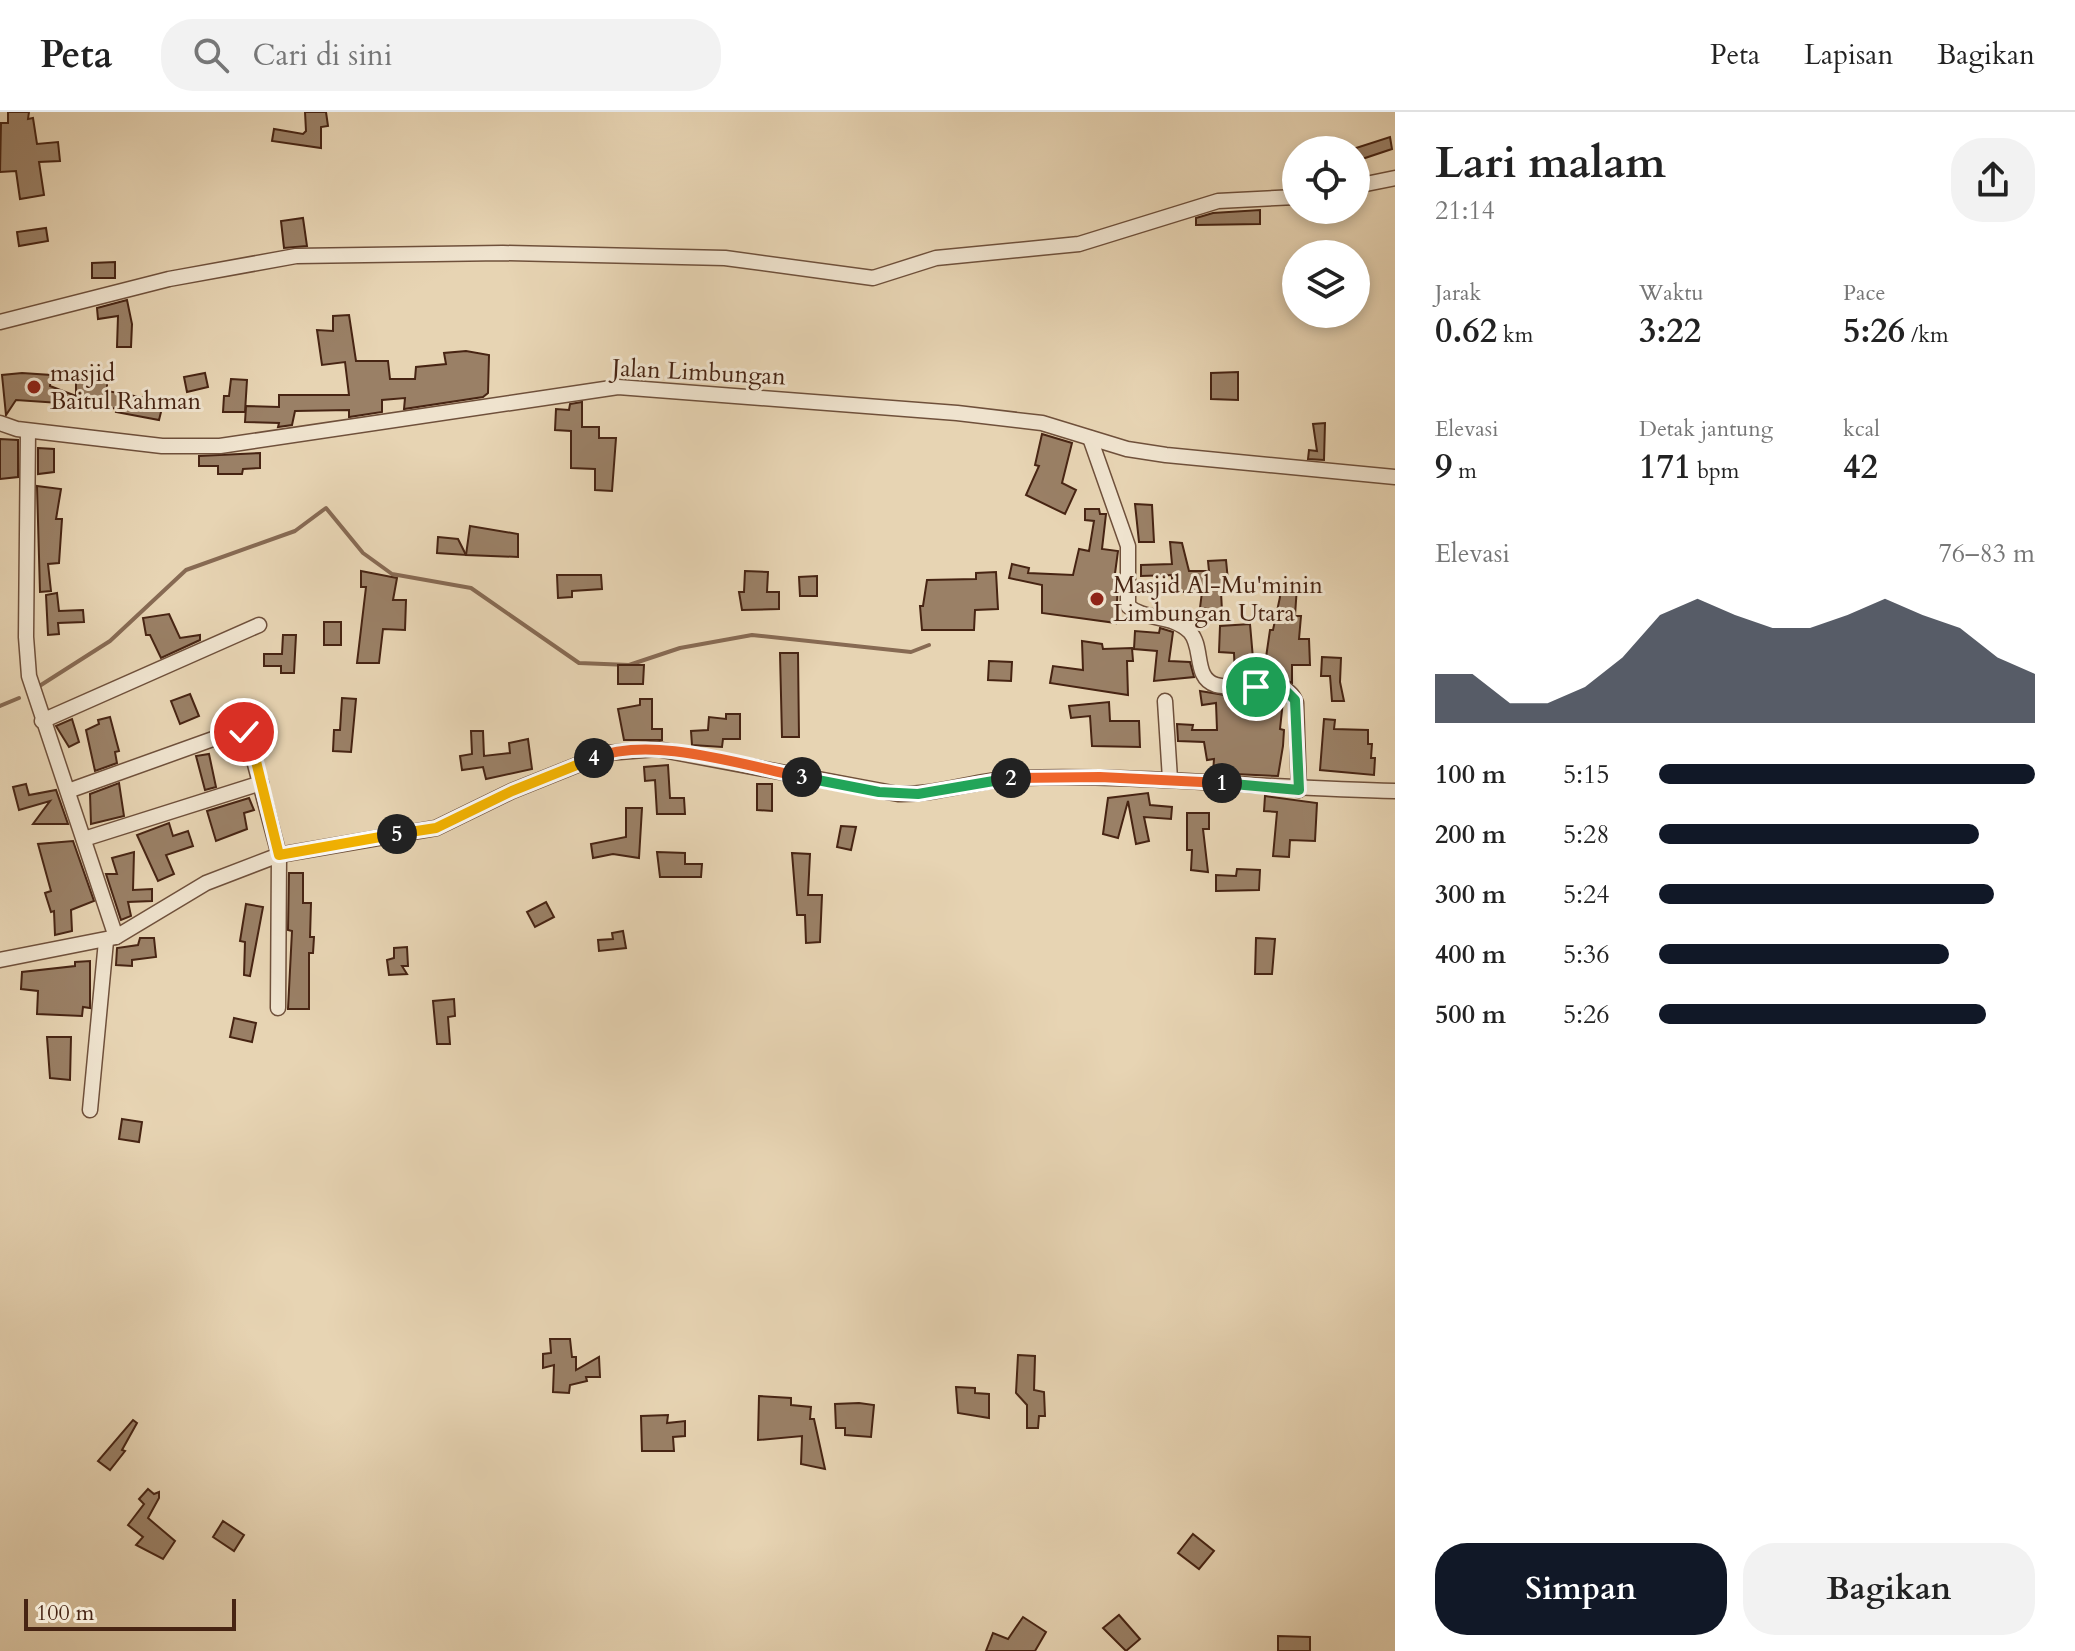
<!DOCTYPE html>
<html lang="id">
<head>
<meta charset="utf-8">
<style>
	:root { --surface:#fff; --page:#f2f2f2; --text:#222; --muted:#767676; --line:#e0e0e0; --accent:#111827 }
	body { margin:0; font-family:Cardo,serif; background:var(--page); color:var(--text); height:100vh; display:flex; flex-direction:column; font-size:30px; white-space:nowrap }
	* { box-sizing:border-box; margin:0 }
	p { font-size:26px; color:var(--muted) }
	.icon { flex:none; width:44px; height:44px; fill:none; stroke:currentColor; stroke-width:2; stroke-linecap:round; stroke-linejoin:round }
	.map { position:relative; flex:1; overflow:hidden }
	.side { display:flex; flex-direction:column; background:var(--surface); width:680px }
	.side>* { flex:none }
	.fabs { position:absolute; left:1282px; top:24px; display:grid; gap:16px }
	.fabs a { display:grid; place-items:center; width:88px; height:88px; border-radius:50%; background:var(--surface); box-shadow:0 4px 12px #0003; font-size:40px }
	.scale { position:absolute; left:24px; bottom:20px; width:212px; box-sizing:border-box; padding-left:8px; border:4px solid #472413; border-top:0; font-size:22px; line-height:28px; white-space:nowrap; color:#472413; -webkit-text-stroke:6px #efe3ce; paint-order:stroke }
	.pin { position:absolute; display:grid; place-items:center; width:68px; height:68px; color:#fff; margin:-34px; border:4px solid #fff; border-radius:50%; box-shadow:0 2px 8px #0007 }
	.km { position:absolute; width:40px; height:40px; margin:-20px; border-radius:50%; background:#222; color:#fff; font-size:22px; line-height:40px; text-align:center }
	.round { display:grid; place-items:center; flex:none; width:84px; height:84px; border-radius:32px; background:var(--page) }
	.overview { display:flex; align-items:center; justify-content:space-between; height:136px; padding:0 40px }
	h1 { font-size:44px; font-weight:700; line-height:60px }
	.metrics { display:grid; grid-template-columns:repeat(3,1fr); gap:12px; height:136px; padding:8px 40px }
	.metrics div { display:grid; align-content:center }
	.metrics b { font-size:34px; font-weight:700 }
	.metrics small { font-size:22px; font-weight:400 }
	.metrics p { font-size:22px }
	.chart { height:224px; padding:16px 40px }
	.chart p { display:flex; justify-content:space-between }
	.chart svg { width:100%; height:144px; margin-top:8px; fill:var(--accent); opacity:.7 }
	.action { display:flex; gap:16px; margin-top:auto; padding:16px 40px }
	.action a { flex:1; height:92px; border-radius:32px; background:var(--accent); color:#fff; font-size:32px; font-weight:700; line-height:92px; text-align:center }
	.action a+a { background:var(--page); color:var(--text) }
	ul { padding:0 40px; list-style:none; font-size:26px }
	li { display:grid; grid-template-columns:128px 96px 1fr; align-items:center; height:60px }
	li i { height:20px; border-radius:10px; background:var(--accent) }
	header { display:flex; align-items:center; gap:48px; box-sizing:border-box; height:112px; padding:0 40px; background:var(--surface); border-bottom:2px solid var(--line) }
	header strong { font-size:38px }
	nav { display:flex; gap:44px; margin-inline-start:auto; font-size:28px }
	.search { width:560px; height:72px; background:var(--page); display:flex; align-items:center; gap:20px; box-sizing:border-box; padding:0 28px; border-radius:32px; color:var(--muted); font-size:30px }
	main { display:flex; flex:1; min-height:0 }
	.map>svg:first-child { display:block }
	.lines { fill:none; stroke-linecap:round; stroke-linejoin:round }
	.stream { stroke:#876a53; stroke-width:4 }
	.building { fill:#9a8066; stroke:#472413; stroke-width:2 }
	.street-casing { stroke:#6f503b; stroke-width:17 }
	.street { stroke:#efe3ce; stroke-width:14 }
	.split-1-casing { stroke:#fff; stroke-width:16 }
	.split-2-casing { stroke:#fff; stroke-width:16 }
	.split-3-casing { stroke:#fff; stroke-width:16 }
	.split-4-casing { stroke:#fff; stroke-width:16 }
	.split-5-casing { stroke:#fff; stroke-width:16 }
	.split-6-casing { stroke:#fff; stroke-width:16 }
	.split-1 { stroke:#22a559; stroke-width:10 }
	.split-2 { stroke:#f0652b; stroke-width:10 }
	.split-3 { stroke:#22a559; stroke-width:10 }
	.split-4 { stroke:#f0652b; stroke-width:10 }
	.split-5 { stroke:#f5b400; stroke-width:10 }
	.split-6 { stroke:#f5b400; stroke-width:10 }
	.poi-dot { fill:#8f2418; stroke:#efe3ce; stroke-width:3 }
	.labels { text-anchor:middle; stroke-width:6; stroke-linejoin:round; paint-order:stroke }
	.street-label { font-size:24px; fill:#472413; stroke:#efe3ce }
	.poi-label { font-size:24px; fill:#472413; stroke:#efe3ce; text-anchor:start }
</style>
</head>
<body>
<header>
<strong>Peta</strong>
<div class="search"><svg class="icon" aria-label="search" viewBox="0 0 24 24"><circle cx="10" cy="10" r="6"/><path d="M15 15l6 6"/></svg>Cari di sini</div>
<nav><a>Peta</a><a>Lapisan</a><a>Bagikan</a></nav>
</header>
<main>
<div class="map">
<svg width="1395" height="1539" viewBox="0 0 1395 1539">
	<rect width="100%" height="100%" fill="#e7d4b3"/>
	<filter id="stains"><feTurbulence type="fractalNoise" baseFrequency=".0025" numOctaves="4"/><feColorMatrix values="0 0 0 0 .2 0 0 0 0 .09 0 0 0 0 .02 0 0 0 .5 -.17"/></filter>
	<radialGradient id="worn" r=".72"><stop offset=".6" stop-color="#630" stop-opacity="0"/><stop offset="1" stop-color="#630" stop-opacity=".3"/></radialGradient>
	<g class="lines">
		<g class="stream">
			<polyline points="41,573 110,529 186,458 295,419 326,396 363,441 392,462 471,476 579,551 629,553 680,536 752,523 911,540 929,533"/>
			<polyline points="0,594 19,586"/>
		</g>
	</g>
	<g class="building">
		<polygon points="8,0 29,0 28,7 33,6 37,32 58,30 60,49 39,50 44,83 20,87 16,59 0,60 1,11 8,11"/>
		<polygon points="305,0 326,0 328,14 321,15 321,36 272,29 274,17 303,22 306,19"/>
		<polygon points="1390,25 1392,37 1356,49 1356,36"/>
		<polygon points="1260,98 1260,112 1196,113 1196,106 1213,101"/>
		<polygon points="303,106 307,134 284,136 281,109"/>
		<polygon points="46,116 48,129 19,134 17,120"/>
		<polygon points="115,150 115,166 92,166 92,151"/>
		<polygon points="127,188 132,212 131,235 117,235 118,204 98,207 97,196"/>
		<polygon points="349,203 356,249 388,249 390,267 415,267 416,255 446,252 444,241 466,239 489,243 488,281 483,285 404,297 405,286 382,288 382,300 349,305 349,298 295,299 292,313 278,315 279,311 245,310 246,294 279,295 279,283 349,283 345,250 322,253 317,218 333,219 333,204"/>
		<polygon points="1238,260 1238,288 1211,287 1211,261"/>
		<polygon points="22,261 51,263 50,274 76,284 76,266 107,265 107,279 151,287 126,294 162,296 159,308 116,300 117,296 79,298 60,291 16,288 6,303 2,263"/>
		<polygon points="205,261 208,275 187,280 184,265"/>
		<polygon points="231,267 247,268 245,300 223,300 224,284 229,284"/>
		<polygon points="582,290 582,315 599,315 599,326 616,326 612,379 595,378 595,357 571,356 571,319 555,318 556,297 569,298 570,292"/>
		<polygon points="1325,311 1324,348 1308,347 1309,338 1317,339 1313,312"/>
		<polygon points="1042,322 1072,331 1062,371 1076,378 1065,402 1026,383 1039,354 1035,353"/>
		<polygon points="0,327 18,328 18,365 0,367"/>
		<polygon points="38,336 54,337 54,360 38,362"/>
		<polygon points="260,341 260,356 243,357 242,362 218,362 218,354 199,354 199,344"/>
		<polygon points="37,374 61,377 56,407 62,407 59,451 48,452 51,479 40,480"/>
		<polygon points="1135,392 1152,393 1154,430 1139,430"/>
		<polygon points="1085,397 1099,397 1100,402 1106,402 1102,437 1118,439 1114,469 1118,470 1116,511 1042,501 1042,473 1009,466 1012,452 1029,456 1028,461 1073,463 1079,437 1089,439 1094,409 1085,408"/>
		<polygon points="470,414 518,422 518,445 466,443"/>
		<polygon points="438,425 458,427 466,443 437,441"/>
		<polygon points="1170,430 1182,431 1189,459 1209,459 1208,449 1226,448 1229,479 1221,480 1222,499 1200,496 1202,480 1172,480 1172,463 1141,464 1141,453 1172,452"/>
		<polygon points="361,459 397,466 393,488 406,488 405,518 383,517 379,551 357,551 366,475 361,475"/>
		<polygon points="745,459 768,460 767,480 779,480 779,497 742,498 739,480 744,480"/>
		<polygon points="996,460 998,497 975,498 974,518 922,518 920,494 923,494 927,468 976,467 976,461"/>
		<polygon points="557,463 601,463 602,477 572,479 572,485 558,486"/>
		<polygon points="817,464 817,484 800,484 799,465"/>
		<polygon points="1278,473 1297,474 1295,504 1301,504 1299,527 1309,527 1310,553 1292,553 1292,571 1277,562 1264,559 1270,518 1273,518 1280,485"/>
		<polygon points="57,481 59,499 83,498 84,510 58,511 59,522 48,523 46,483"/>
		<polygon points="169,502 180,526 200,523 200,528 161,546 150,523 146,523 143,506"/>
		<rect x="324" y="510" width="17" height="23"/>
		<polygon points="1250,512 1254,558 1249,557 1249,564 1235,565 1234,541 1219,540 1220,514"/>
		<polygon points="1160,516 1173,520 1169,549 1190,550 1194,565 1154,569 1157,539 1134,537 1135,519 1159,521"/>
		<polygon points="283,523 296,523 294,561 281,561 281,554 264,554 264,542 282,542"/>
		<polygon points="1082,529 1102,532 1103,537 1132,536 1133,549 1127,549 1128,583 1050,571 1053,554 1083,558"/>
		<polygon points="780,541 798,541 799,625 782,625"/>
		<polygon points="1322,545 1341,546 1340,570 1344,589 1332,589 1330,564 1321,564"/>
		<polygon points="989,549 1012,550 1011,569 988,568"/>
		<polygon points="618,553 644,553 643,572 618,572"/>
		<polygon points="1200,579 1237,585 1261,593 1261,583 1283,589 1280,617 1284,618 1283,634 1278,664 1213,661 1214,647 1207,648 1204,630 1178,629 1177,612 1193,613 1192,618 1217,618 1216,591 1202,593"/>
		<polygon points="190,582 199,604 180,612 171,589"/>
		<polygon points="342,586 356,587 351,640 333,639 334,618 340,618"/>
		<polygon points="640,587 652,587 652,617 662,617 662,628 624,628 618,597 640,593"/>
		<polygon points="1109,590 1110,609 1139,609 1140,635 1092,634 1090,604 1071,606 1069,594"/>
		<polygon points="726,602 740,602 740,627 723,627 722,635 692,633 691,619 708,618 709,605 726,607"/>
		<polygon points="110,605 119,639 115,640 117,651 95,659 86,618 99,612 98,608"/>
		<polygon points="72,607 79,630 69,635 56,614"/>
		<polygon points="1324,607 1335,608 1334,617 1368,618 1368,632 1372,632 1371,646 1375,646 1374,663 1320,658"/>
		<polygon points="471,619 483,619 484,644 510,641 509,631 528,627 532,657 486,667 483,655 462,658 460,644 472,642"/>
		<polygon points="209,642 216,675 205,678 196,644"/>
		<polygon points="668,653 670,686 684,686 685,702 657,702 655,668 645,669 644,655"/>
		<polygon points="119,671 124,704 91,712 90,682"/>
		<polygon points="26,672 29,683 56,678 68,712 33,712 50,689 19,698 13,675"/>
		<polygon points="757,672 772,672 772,699 757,698"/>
		<polygon points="1148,681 1150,693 1172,695 1171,707 1144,705 1149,729 1136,732 1128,689 1118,726 1103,722 1108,686"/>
		<polygon points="1265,684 1317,691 1315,729 1290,728 1289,745 1273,744 1277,700 1264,699"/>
		<polygon points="249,686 254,698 244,701 247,717 216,729 207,699"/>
		<polygon points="626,696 642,696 639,746 613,742 593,746 591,732 626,725"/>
		<polygon points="1187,701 1209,701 1209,717 1203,717 1208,760 1191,758 1192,738 1187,738"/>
		<polygon points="169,711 173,724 188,719 193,734 166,743 174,762 158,769 137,723"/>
		<polygon points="841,714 856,715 851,738 837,735"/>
		<polygon points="73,729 94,789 71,798 72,819 55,823 54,799 51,800 45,781 51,779 38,732"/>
		<polygon points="134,740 133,778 152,777 152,789 128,790 131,804 121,808 106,762 117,762 112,746"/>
		<polygon points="657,740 685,741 685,752 702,752 701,765 660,765"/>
		<polygon points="792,741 810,742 808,783 822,783 820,830 806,831 805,803 797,803"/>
		<polygon points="1237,757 1260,758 1259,778 1216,779 1216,763 1236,764"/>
		<polygon points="289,761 303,761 303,791 311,791 310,825 314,825 313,841 309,841 309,897 288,897 292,819 288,818"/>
		<polygon points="546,790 554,805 535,815 527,800"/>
		<polygon points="246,792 263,795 250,864 244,863 245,830 240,829"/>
		<polygon points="623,819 626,836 599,839 598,828 613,827 612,821"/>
		<polygon points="140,826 154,826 156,845 132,848 132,854 116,853 117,836 138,833"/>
		<polygon points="1256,826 1275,827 1272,862 1255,862"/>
		<polygon points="407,835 408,854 402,854 407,862 389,863 387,848 394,846 394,836"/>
		<polygon points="90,849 90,896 83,895 82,904 37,902 38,879 21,877 22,860 75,854 75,850"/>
		<polygon points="454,887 455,904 448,905 450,932 437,932 433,889"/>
		<polygon points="234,906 256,911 252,930 230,925"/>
		<polygon points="47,925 71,925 70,968 50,966"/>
		<polygon points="122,1007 142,1010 139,1030 119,1027"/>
		<polygon points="550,1227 570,1227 572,1245 576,1245 576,1258 599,1245 600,1265 586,1265 587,1269 570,1273 569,1281 553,1280 554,1253 543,1256 543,1242 551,1241"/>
		<polygon points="1018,1243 1035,1244 1034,1278 1044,1280 1045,1304 1039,1304 1038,1316 1027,1316 1027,1293 1016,1281"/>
		<polygon points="956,1275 975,1276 975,1281 989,1282 989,1306 958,1301"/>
		<polygon points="759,1284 791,1286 791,1293 811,1295 810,1307 814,1307 825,1357 801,1352 802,1324 758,1328"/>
		<polygon points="859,1291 874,1293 871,1325 845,1323 845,1316 836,1316 835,1292"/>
		<polygon points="668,1303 667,1311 685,1309 685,1324 673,1325 674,1339 642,1339 641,1304"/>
		<polygon points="133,1308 137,1311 122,1338 125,1339 110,1358 98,1349"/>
		<polygon points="148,1377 154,1382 159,1380 159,1386 148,1406 175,1429 163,1447 136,1433 143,1425 128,1413 144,1392 139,1387"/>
		<polygon points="223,1409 244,1423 234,1439 213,1425"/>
		<polygon points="1193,1422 1214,1439 1199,1457 1178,1441"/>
		<polygon points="1119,1503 1140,1527 1126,1539 1103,1516"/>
		<polygon points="1023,1505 1046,1520 1035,1539 986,1539 993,1521 1008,1527"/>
		<polygon points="1278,1524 1310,1525 1310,1539 1278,1539"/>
	</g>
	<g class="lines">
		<g class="street-casing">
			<g id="street">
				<polyline points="1356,74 1395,66"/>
				<polyline points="0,210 169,167 296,144 503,141 725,146 873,166 936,146 1079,132 1218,89 1296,85"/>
				<polyline points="0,311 17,317 162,334 220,334 618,275 957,301 1042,311 1127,337 1166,343 1395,365"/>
				<polyline points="28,319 26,525 29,564 116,825"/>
				<path d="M1090,326l38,108v60c17,15 45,8 62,26 14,16 3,46 26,53 24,7 70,-12 80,18l3,87"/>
				<polyline points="1165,589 1170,667"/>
				<polyline points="42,609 259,513"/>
				<polyline points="68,679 238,618 247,622 279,743 278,896"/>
				<polyline points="84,727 261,671"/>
				<path d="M0,848l116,-23 90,-54 73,-28 157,-27 76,-37 95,-38 50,-4 241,45c41,1 80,-15 121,-16 125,-4 250,11 376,13"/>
				<polyline points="90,998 106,829"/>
			</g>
		</g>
		<use href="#street" class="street"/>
	</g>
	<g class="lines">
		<g class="split-1-casing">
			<polyline id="split-1" points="1222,671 1299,678 1295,588 1282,575 1256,575"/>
		</g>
		<g class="split-2-casing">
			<polyline id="split-2" points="1011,666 1100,665 1222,671"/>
		</g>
		<g class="split-3-casing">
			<polyline id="split-3" points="802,665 879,680 918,682 1011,666"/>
		</g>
		<g class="split-4-casing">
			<path id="split-4" d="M594,646c58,-23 147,7 208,19"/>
		</g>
		<g class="split-5-casing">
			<polyline id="split-5" points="397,722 436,716 512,679 594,646"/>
		</g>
		<g class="split-6-casing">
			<polyline id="split-6" points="244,620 251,629 279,743 397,722"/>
		</g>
		<use href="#split-1" class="split-1"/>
		<use href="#split-2" class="split-2"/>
		<use href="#split-3" class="split-3"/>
		<use href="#split-4" class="split-4"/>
		<use href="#split-5" class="split-5"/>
		<use href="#split-6" class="split-6"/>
	</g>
	<g class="poi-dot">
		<circle cx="34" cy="275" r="8"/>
		<circle cx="1097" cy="487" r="8"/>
	</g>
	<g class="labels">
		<g class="street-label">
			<text transform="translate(699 260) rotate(3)" y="8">Jalan Limbungan</text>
		</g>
		<g class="poi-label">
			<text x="50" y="269">masjid<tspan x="50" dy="28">Baitul Rahman</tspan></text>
			<text x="1113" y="481">Masjid Al-Mu'minin<tspan x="1113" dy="28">Limbungan Utara</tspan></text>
		</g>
	</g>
	<rect width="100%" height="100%" filter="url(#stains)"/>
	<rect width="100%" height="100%" fill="url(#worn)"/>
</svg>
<div class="fabs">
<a><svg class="icon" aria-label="locate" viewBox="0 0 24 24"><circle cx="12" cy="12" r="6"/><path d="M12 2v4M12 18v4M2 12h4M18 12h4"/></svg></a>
<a><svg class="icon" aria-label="layers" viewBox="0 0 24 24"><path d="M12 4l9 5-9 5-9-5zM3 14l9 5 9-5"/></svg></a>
</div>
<div class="scale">100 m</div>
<div class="pin" style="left:1256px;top:575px;background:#1e9e55"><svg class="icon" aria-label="arrive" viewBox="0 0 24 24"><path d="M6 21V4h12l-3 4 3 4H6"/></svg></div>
<div class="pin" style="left:244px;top:620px;background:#d93025"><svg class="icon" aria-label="check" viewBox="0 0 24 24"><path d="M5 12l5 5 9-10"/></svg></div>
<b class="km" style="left:1222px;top:671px">1</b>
<b class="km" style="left:1011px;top:666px">2</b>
<b class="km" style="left:802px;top:665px">3</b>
<b class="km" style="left:594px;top:646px">4</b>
<b class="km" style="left:397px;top:722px">5</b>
</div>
<section class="side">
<div class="overview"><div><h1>Lari malam</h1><p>21:14</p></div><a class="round"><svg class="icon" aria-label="share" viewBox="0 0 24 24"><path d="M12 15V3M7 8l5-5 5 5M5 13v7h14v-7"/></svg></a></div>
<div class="metrics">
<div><p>Jarak</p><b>0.62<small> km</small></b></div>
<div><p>Waktu</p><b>3:22</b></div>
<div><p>Pace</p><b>5:26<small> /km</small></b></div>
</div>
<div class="metrics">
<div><p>Elevasi</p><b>9<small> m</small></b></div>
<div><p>Detak jantung</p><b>171<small> bpm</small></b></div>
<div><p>kcal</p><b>42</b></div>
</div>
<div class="chart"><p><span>Elevasi</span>76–83 m</p>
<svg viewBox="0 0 160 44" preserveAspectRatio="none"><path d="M0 44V29L10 29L20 38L30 38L40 33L50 24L60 11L70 6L80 11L90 15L100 15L110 11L120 6L130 11L140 15L150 24L160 29V44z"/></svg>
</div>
<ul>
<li><b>100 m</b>5:15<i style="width:100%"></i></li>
<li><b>200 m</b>5:28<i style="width:85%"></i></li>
<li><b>300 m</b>5:24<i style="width:89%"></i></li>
<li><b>400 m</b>5:36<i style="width:77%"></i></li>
<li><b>500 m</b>5:26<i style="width:87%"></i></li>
</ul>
<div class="action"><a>Simpan</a><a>Bagikan</a></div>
</section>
</main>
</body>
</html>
